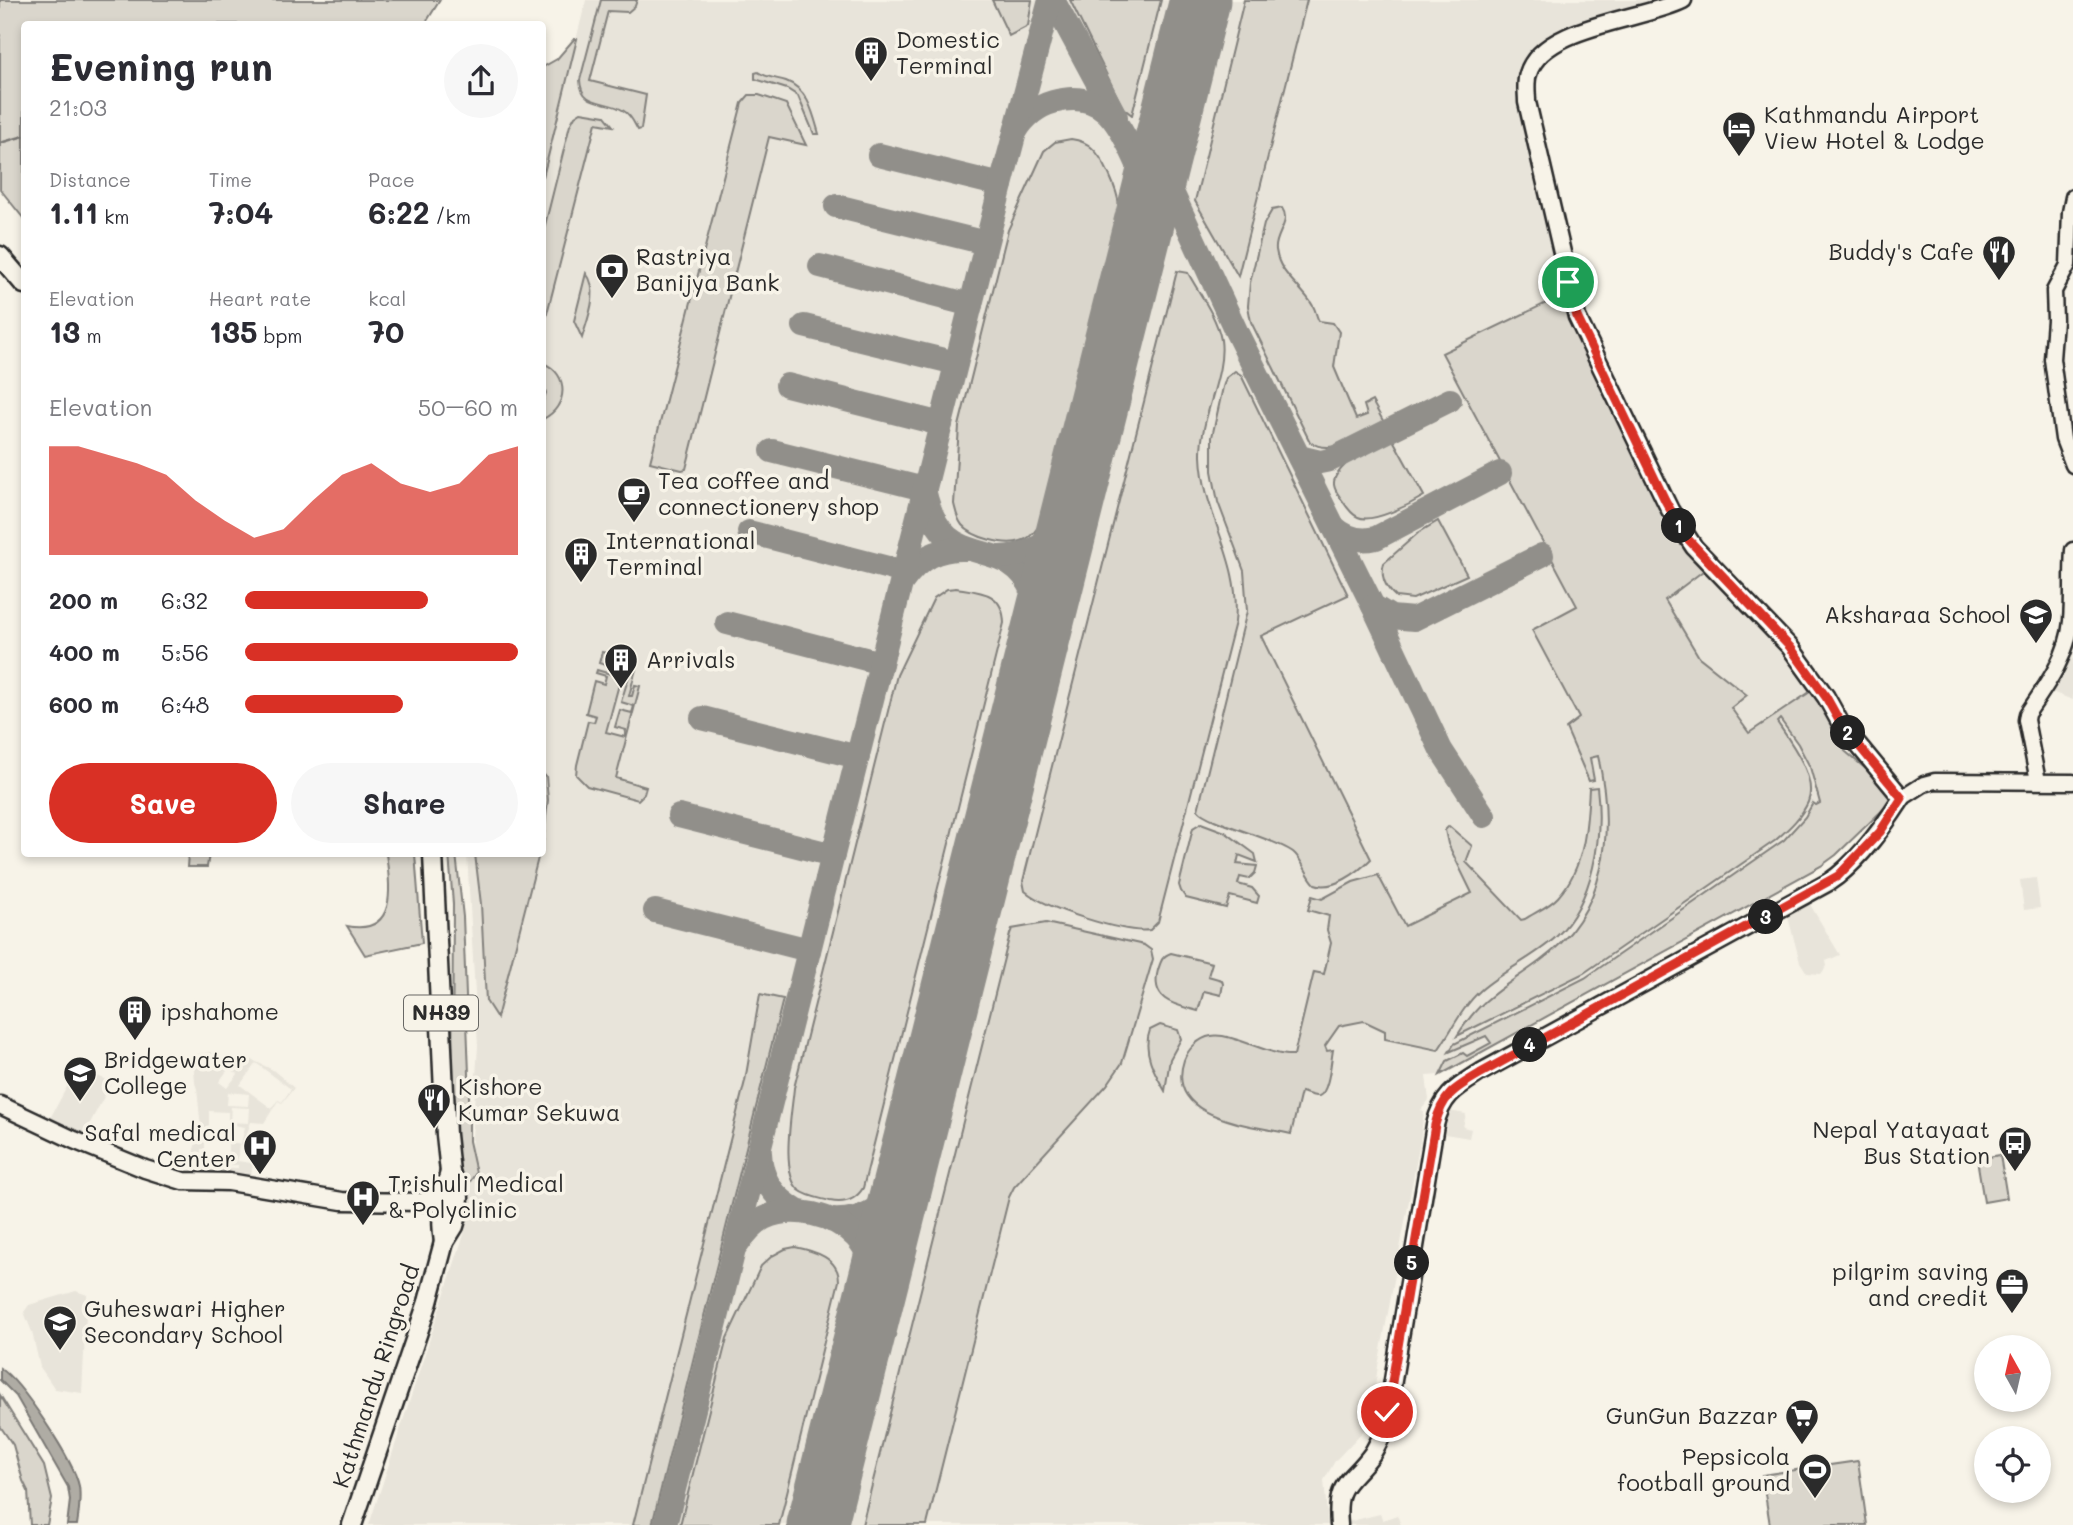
<!DOCTYPE html>
<html lang="en">
<head>
<meta charset="utf-8">
<style>
	:root { --surface:#fff; --page:#f7f7f7; --text:#2b2b33; --muted:#7c7c81; --accent:#d93025 }
	body { margin:0; font-family:Mali,sans-serif; background:var(--page); color:var(--text); height:100vh; display:flex; flex-direction:column; font-size:26px; white-space:nowrap }
	* { box-sizing:border-box; margin:0 }
	p { font-size:23px; color:var(--muted) }
	.icon { flex:none; width:38px; height:38px; fill:none; stroke:currentColor; stroke-width:2; stroke-linecap:round; stroke-linejoin:round }
	.map { position:relative; flex:1; overflow:hidden }
	.panel { position:absolute; left:21px; top:21px; width:525px; height:836px; display:flex; flex-direction:column; background:var(--surface); border-radius:7px; box-shadow:0 4px 10px #0003 }
	.panel>* { flex:none }
	.needle { width:46px; rotate:352deg }
	.tools { position:absolute; left:1974px; top:1335px; display:grid; gap:14px }
	.tools a { display:grid; place-items:center; width:77px; height:77px; border-radius:50%; background:var(--surface); box-shadow:0 4px 10px #0003; font-size:35px }
	.pin { position:absolute; display:grid; place-items:center; width:60px; height:60px; color:#fff; margin:-30px; border:4px solid #fff; border-radius:50%; box-shadow:0 2px 7px #0007 }
	.km { position:absolute; width:35px; height:35px; margin:-18px; border-radius:50%; background:#222; color:#fff; font-size:19px; line-height:35px; text-align:center }
	.round { display:grid; place-items:center; flex:none; width:74px; height:74px; border-radius:37px; background:var(--page) }
	.summary { display:flex; align-items:center; justify-content:space-between; height:119px; padding:0 28px }
	h1 { font-size:38px; font-weight:800; line-height:52px }
	.metrics { display:grid; grid-template-columns:repeat(3,1fr); gap:10px; height:119px; padding:7px 28px }
	.metrics div { display:grid; align-content:center }
	.metrics b { font-size:30px; font-weight:800 }
	.metrics small { font-size:19px; font-weight:400 }
	.metrics p { font-size:19px }
	.chart { height:196px; padding:14px 28px }
	.chart p { display:flex; justify-content:space-between }
	.chart svg { width:100%; height:126px; margin-top:7px; fill:var(--accent); opacity:.7 }
	.primary-button { display:flex; gap:14px; margin-top:auto; padding:14px 28px }
	.primary-button a { flex:1; height:80px; border-radius:42px; background:var(--accent); color:#fff; font-size:28px; font-weight:800; line-height:80px; text-align:center }
	.primary-button a+a { background:var(--page); color:var(--text) }
	ul { padding:0 28px; list-style:none; font-size:23px }
	li { display:grid; grid-template-columns:112px 84px 1fr; align-items:center; height:52px }
	li i { height:18px; border-radius:9px; background:var(--accent) }
	.map>svg:first-child { display:block }
	.built { fill:#e8e4da; fill-rule:evenodd }
	.green { fill:#dad6cc; stroke:#82807c; stroke-width:2 }
	.water { fill:#afaca4; stroke:#7a7874; stroke-width:2 }
	.lines { fill:none; stroke-linecap:round; stroke-linejoin:round }
	.stream { stroke:#7a7874; stroke-width:2.5 }
	.taxiway { stroke:#918f8a; stroke-width:24 }
	.runway { stroke:#918f8a; stroke-width:61 }
	.tertiary-casing { stroke:#2b2b2b; stroke-width:19 }
	.secondary-casing { stroke:#2b2b2b; stroke-width:21 }
	.trunk-casing { stroke:#2b2b2b; stroke-width:23 }
	.tertiary { stroke:#f7f3e8; stroke-width:14 }
	.secondary { stroke:#f7f3e8; stroke-width:16 }
	.trunk { stroke:#f7f3e8; stroke-width:18 }
	.route-casing { stroke:#fff; stroke-width:14 }
	.route { stroke:#d93025; stroke-width:9 }
	.labels { text-anchor:middle; stroke-width:7; stroke-linejoin:round; paint-order:stroke }
	.shield { fill:#f7f3e8; stroke:#686764; stroke-width:2 }
	.shield-label { font-size:21px; font-weight:bold; fill:#2b2b2b }
	.poi-label { font-size:23px; fill:#2b2b2b; stroke:#f7f3e8; text-anchor:start }
	.street-label { font-size:23px; fill:#2b2b2b; stroke:#f7f3e8 }
</style>
</head>
<body>
<div class="map">
<svg width="2073" height="1525" viewBox="0 0 2073 1525">
	<rect width="100%" height="100%" fill="#f7f3e8"/>
	<filter id="ink" filterUnits="userSpaceOnUse"><feTurbulence type="fractalNoise" baseFrequency=".0143" numOctaves="2"/><feDisplacementMap in="SourceGraphic" scale="14" xChannelSelector="R" yChannelSelector="G"/><feConvolveMatrix kernelMatrix="1 2 1 2 8 2 1 2 1" color-interpolation-filters="sRGB"/></filter>
	<g filter="url(#ink)">
		<g class="built">
			<polygon points="586,0 1662,0 1565,29 1550,36 1538,44 1527,57 1518,78 1518,98 1554,254 1573,322 1673,525 1789,659 1813,690 1845,751 1895,798 1836,855 1821,866 1454,1069 1440,1075 1426,1076 1429,1100 1421,1110 1424,1111 1420,1142 1378,1366 1371,1414 1366,1428 1335,1461 1324,1480 1328,1525 369,1525 466,1228 478,1046 467,854 542,854 542,177"/>
			<polygon points="2070,647 2073,650 2073,700 2049,691"/>
			<polygon points="2036,878 2040,908 2024,910 2020,880"/>
			<polygon points="1808,901 1840,955 1826,961 1827,966 1821,974 1807,973 1800,962 1789,921 1788,912"/>
			<path d="M210,1052l26,14 12,-8 25,12 21,18 -12,15 -4,-2 -14,22 -13,-1 -7,20 14,2 -7,30 -59,-4 2,-21 7,-21 -4,-39 -2,-6 -2,-28zM256,1063l35,26 -9,13 -4,-2 -7,8 -31,-23zM229,1068l9,6 -11,14 -8,-6zM228,1092l21,2 -1,12 -21,-1zM231,1107l19,1 -1,15 -19,-1zM209,1111l19,1v53h10v3l-37,-1v-18h4v-8h4zM234,1125l11,2 -4,17 -10,-2zM239,1145l15,3 -3,15 -14,-2z"/>
			<polygon points="77,1068 112,1082 82,1138 47,1124"/>
			<polygon points="1449,1111 1466,1114 1463,1127 1471,1129 1469,1138 1445,1134"/>
			<polygon points="76,1291 87,1295 82,1393 55,1389 40,1367 32,1332 24,1312 29,1305"/>
			<polygon points="1380,1514 1383,1520 1397,1515 1401,1525 1343,1525 1343,1523"/>
		</g>
		<g class="green">
			<polygon points="0,0 440,0 425,24 24,24 24,219 0,189"/>
			<path d="M601,0h36l-2,6 -7,6 -20,-1 -18,70 56,14 -5,34 -3,1c-4,-7 -7,-15 -14,-19 -17,-12 -43,-3 -44,-31z"/>
			<polygon points="992,0 1032,0 1028,26 1009,36"/>
			<polygon points="1070,0 1161,0 1132,115 1123,108"/>
			<polygon points="1244,0 1307,0 1238,276 1195,201"/>
			<polygon points="574,39 577,39 543,177 543,67 557,59"/>
			<path d="M758,72c9,6 19,6 28,9 22,8 27,32 33,53h-5l-16,-38 -11,-7 -32,-10v-6z"/>
			<polygon points="749,95 759,95 786,104 806,145 769,137 686,469 682,470 650,462 742,103"/>
			<polygon points="581,112 605,116 613,126 596,123 543,329 543,233 570,125 575,116"/>
			<path d="M1071,139c7,1 15,3 21,9 11,9 26,43 27,58l-81,321c-4,6 -9,12 -17,14 -16,5 -48,-3 -59,-16 -5,-6 -6,-13 -8,-21l5,-78 49,-196 36,-79 11,-9z"/>
			<path d="M1282,208c10,14 -8,27 -6,42 3,25 26,36 37,56 3,5 3,10 6,15l14,2 6,9 -5,35 22,52 11,-4 -3,-10 8,-4 14,25c-21,9 -54,31 -76,16l-59,-120 -3,-16 2,-23 14,-59 8,-14z"/>
			<path d="M1177,271l11,2c11,20 29,44 33,67 5,35 -21,77 -20,116 2,60 41,105 34,166l-77,300 -8,8c-26,4 -105,-22 -125,-39l-2,-10z"/>
			<path d="M586,273c14,18 2,45 -4,65l-8,-17z"/>
			<path d="M1565,294l142,274 -42,32 34,57 48,38 -16,13 18,25 64,-43 32,61 36,31 14,16 -59,57 -15,11 -381,209 7,-14 16,-8 4,3 24,-13 -5,-7 -37,16 5,-8 131,-66 199,-138 21,-23 8,-14 3,2 4,-2 -10,-36 -12,-23 -18,-25 -3,3c13,19 41,56 31,80 -7,16 -20,27 -32,38l-192,133 -127,63c24,-39 48,-49 83,-75 68,-49 75,-130 58,-205l-8,2 4,22 -5,1 -23,-53 13,-10 -47,-88 45,-24 -135,-253z"/>
			<path d="M543,363c27,11 25,44 0,56v-18l3,-8 -3,-11z"/>
			<path d="M1235,371l6,4 107,220 -87,41 110,223c-13,13 -38,32 -56,25 -9,-9 -12,-24 -22,-32 -19,-14 -87,-30 -95,-42l49,-199 -3,-40 -26,-69 -6,-31v-34l11,-50 3,-9z"/>
			<path d="M1392,438l32,58c-13,8 -52,28 -66,21 -8,-3 -13,-13 -18,-20 -6,-8 -9,-15 -2,-24 12,-17 36,-26 54,-35z"/>
			<path d="M1438,521l29,54 -54,24 -17,-2c-10,-9 -16,-21 -12,-34l34,-30z"/>
			<path d="M956,588c25,4 47,4 48,35l-141,565c-8,13 -19,16 -33,13 -11,-3 -22,-4 -31,-11 -19,-16 -7,-79 -5,-102l103,-413 37,-77 13,-9z"/>
			<polygon points="602,652 638,661 629,696 632,696 635,685 640,686 616,778 646,787 644,794 638,800 587,786 576,775 577,765 588,721 594,722 596,716 586,713 594,681 604,684 606,676 596,673 597,670 621,677 606,732 625,737 626,730 615,727 620,710 632,713 634,706 621,702 632,666 624,663 622,670 599,663"/>
			<polygon points="543,775 546,776 548,800 543,842"/>
			<path d="M1597,787c6,50 -3,114 -41,150 -23,21 -52,33 -75,53 -19,17 -29,40 -43,60l-53,-11v-8l-21,-10 -25,5 -14,20 2,5 6,-1c-2,10 -4,43 -14,46 -5,1 -13,-3 -18,-4l-10,42c-38,-9 -127,-14 -107,-74 4,-11 15,-22 27,-24 22,-4 59,21 83,19l20,-83 10,2 7,-31 -4,-13 2,-14 -21,-6 4,-14 10,3 31,-17 25,-7 27,51 67,-33 -24,-49 -3,-14 4,-4 23,20 -6,16 55,58 4,-1c11,-7 25,-13 33,-22 27,-30 29,-71 31,-109z"/>
			<polygon points="1201,823 1225,832 1255,854 1257,862 1239,855 1237,864 1257,866 1255,873 1249,879 1240,877 1238,884 1252,888 1259,896 1257,903 1230,896 1226,908 1186,898 1181,891 1179,885 1193,828"/>
			<polygon points="188,854 209,854 207,867 187,867"/>
			<path d="M386,854h29l7,89 -57,12 -18,-29c50,10 44,-39 39,-72z"/>
			<polygon points="449,854 456,854 463,917 469,1074 469,1141 476,1173 466,1187 462,1186 458,1173 452,1108 453,904"/>
			<polygon points="475,854 539,854 497,1018 486,1001 481,904"/>
			<polygon points="1046,923 1144,945 1151,950 1153,959 1122,1063 1107,1085 1014,1187 1009,1197 927,1525 862,1525 1010,934 1012,929"/>
			<path d="M1171,953l41,10 -4,13 14,4 1,4 -2,11 -17,-4 -6,20c-23,-6 -48,-10 -40,-41 3,-9 4,-14 13,-17z"/>
			<polygon points="760,994 783,999 652,1525 633,1525 745,1081"/>
			<path d="M1160,1025l18,5 3,9 -11,20 -5,32c-11,-19 -23,-40 -15,-61z"/>
			<polygon points="2000,1155 2007,1198 1984,1202 1977,1159"/>
			<path d="M795,1247c20,4 44,11 44,34l-60,244h-99l47,-187 34,-72 11,-10 13,-7z"/>
			<polygon points="0,1395 44,1466 52,1499 47,1525 30,1525 28,1491 23,1481 13,1445 0,1426"/>
			<polygon points="1858,1461 1867,1525 1770,1525 1762,1475"/>
		</g>
		<path class="water" d="M0,1368c21,13 74,93 79,118 2,13 0,26 -2,39h-10l3,-25 -2,-13 -52,-91 -16,-16z"/>
		<g class="lines">
			<polyline class="stream" points="0,143 24,136"/>
			<g class="taxiway">
				<polyline points="1053,0 1116,117"/>
				<path d="M1016,131c9,-15 20,-24 37,-29 47,-13 64,17 81,54 8,17 15,32 14,51"/>
				<polyline points="879,155 1001,185"/>
				<polyline points="1159,164 1237,333 1373,606 1391,617 1414,619 1542,555"/>
				<polyline points="836,206 986,243"/>
				<polyline points="820,266 971,305"/>
				<polyline points="804,326 956,363"/>
				<polyline points="787,385 941,424"/>
				<path d="M772,451l152,38c19,91 80,39 109,102 6,11 7,25 9,37"/>
				<polyline points="1299,457 1320,462 1330,460 1450,400"/>
				<path d="M1334,527c12,11 26,15 42,11l124,-65"/>
				<polyline points="749,532 904,572"/>
				<path d="M999,557c33,-1 57,-16 72,-45"/>
				<path d="M903,581c16,-23 34,-33 63,-32"/>
				<polyline points="1373,606 1441,750 1484,816"/>
				<polyline points="727,623 881,663"/>
				<polyline points="702,718 858,757"/>
				<polyline points="679,816 833,855"/>
				<polyline points="655,911 809,950"/>
				<path d="M760,1153c1,28 14,44 37,58"/>
				<path d="M831,1220c36,2 49,-13 72,-38"/>
				<path d="M737,1245c7,-10 15,-21 27,-27 29,-14 71,-3 92,19 14,14 16,33 20,51"/>
				<polyline points="665,1525 1001,185 1050,0"/>
			</g>
			<polyline class="runway" points="817,1525 1200,0"/>
			<g class="tertiary-casing">
				<g id="tertiary">
					<polyline points="2073,197 2070,212 2068,265 2054,291 2055,320 2052,359 2063,439 2073,465"/>
					<path d="M2038,781l-12,-61 1,-6c19,-28 41,-58 44,-93 2,-23 0,-47 2,-71"/>
					<polyline points="1902,798 1924,784 1935,781 2073,782"/>
				</g>
			</g>
			<g class="secondary-casing">
				<g id="secondary">
					<polyline points="0,1105 74,1140 145,1169 183,1181 229,1182 342,1201 426,1202 444,1196 455,1197"/>
					<path d="M1339,1525c-4,-44 11,-41 33,-71 5,-8 9,-17 13,-25l50,-304c7,-30 21,-37 46,-53l348,-190c29,-19 55,-56 73,-84l-61,-74 -15,-27 -36,-50 -96,-100 -24,-37 -93,-193 -50,-215c0,-9 -2,-19 1,-28 14,-49 116,-54 155,-74"/>
				</g>
			</g>
			<g class="trunk-casing">
				<g id="trunk">
					<polyline points="0,256 24,284"/>
					<path d="M444,1242c-4,-25 -1,-46 6,-70"/>
					<polyline points="352,1525 428,1302 444,1242 454,1226 458,1212 459,1197 450,1172 446,1135 433,854"/>
				</g>
			</g>
			<use href="#tertiary" class="tertiary"/>
			<use href="#secondary" class="secondary"/>
			<use href="#trunk" class="trunk"/>
		</g>
	</g>
	<g class="lines" filter="url(#ink)">
		<g class="route-casing">
			<path id="route" d="M1387,1412l48,-287c7,-30 20,-37 46,-52l357,-197 42,-44 22,-34 -61,-74 -15,-27 -36,-50 -105,-111 -20,-36 -88,-183 -9,-35"/>
		</g>
		<use href="#route" class="route"/>
	</g>
	<defs>
		<g id="building-pin" transform="scale(1.75)"><path d="M0 17L-7.5 6A9.5 9.5 0 1 1 7.5 6Z" fill="#2b2b2b" stroke="#f7f3e8"/><path d="M-4-6H4V6H1V3H-1V6H-4ZM-2.5-4.3h1.7v1.8h-1.7ZM.8-4.3h1.7v1.8H.8ZM-2.5-1h1.7V.8h-1.7ZM.8-1h1.7V.8H.8Z" fill="#fff"/></g>
		<g id="hotel-pin" transform="scale(1.75)"><path d="M0 17L-7.5 6A9.5 9.5 0 1 1 7.5 6Z" fill="#2b2b2b" stroke="#f7f3e8"/><path d="M-6-4.5h1.5V1H6V5H4.5V3h-9V5H-6ZM-4 0a1.8 1.8 0 1 1 3.6 0ZM.5 0V-2.5h3Q6-2.5 6 0Z" fill="#fff"/></g>
		<g id="restaurant-pin" transform="scale(1.75)"><path d="M0 17L-7.5 6A9.5 9.5 0 1 1 7.5 6Z" fill="#2b2b2b" stroke="#f7f3e8"/><path d="M-5-6h1v4h1v-4h1v4h1v-4h1v5L-1.5 .5V6h-2V.5L-5-1ZM5-6V6H3V1.5H1.5Q1.5-4 5-6Z" fill="#fff"/></g>
		<g id="bank-pin" transform="scale(1.75)"><path d="M0 17L-7.5 6A9.5 9.5 0 1 1 7.5 6Z" fill="#2b2b2b" stroke="#f7f3e8"/><path d="M-6-4H6V4H-6ZM0-2.3a2.3 2.3 0 1 0 0 4.6a2.3 2.3 0 1 0 0-4.6Z" fill="#fff"/></g>
		<g id="cafe-pin" transform="scale(1.75)"><path d="M0 17L-7.5 6A9.5 9.5 0 1 1 7.5 6Z" fill="#2b2b2b" stroke="#f7f3e8"/><path d="M-5.5-4.5H6V0H3Q3 3.5 0 3.5H-2.5Q-5.5 3.5-5.5 0ZM3-3.2v2h1.7v-2ZM-6 4.5H4V6H-6Z" fill="#fff"/></g>
		<g id="school-pin" transform="scale(1.75)"><path d="M0 17L-7.5 6A9.5 9.5 0 1 1 7.5 6Z" fill="#2b2b2b" stroke="#f7f3e8"/><path d="M0-5L7-2L0 1L-7-2ZM-4 1L0 2.5L4 1V4Q0 6-4 4Z" fill="#fff"/></g>
		<g id="university-pin" transform="scale(1.75)"><path d="M0 17L-7.5 6A9.5 9.5 0 1 1 7.5 6Z" fill="#2b2b2b" stroke="#f7f3e8"/><path d="M0-5L7-2L0 1L-7-2ZM-4 1L0 2.5L4 1V4Q0 6-4 4Z" fill="#fff"/></g>
		<g id="bus-pin" transform="scale(1.75)"><path d="M0 17L-7.5 6A9.5 9.5 0 1 1 7.5 6Z" fill="#2b2b2b" stroke="#f7f3e8"/><path d="M-5-6H5V4H4V6H2V4H-2V6H-4V4H-5ZM-3.5-4V0h7V-4ZM-3.5 1.2v1.5H-2V1.2ZM2 1.2v1.5H3.5V1.2Z" fill="#fff"/></g>
		<g id="hospital-pin" transform="scale(1.75)"><path d="M0 17L-7.5 6A9.5 9.5 0 1 1 7.5 6Z" fill="#2b2b2b" stroke="#f7f3e8"/><path d="M-5-5h3v3.5h4V-5h3V5h-3V1.5h-4V5h-3Z" fill="#fff"/></g>
		<g id="office-pin" transform="scale(1.75)"><path d="M0 17L-7.5 6A9.5 9.5 0 1 1 7.5 6Z" fill="#2b2b2b" stroke="#f7f3e8"/><path d="M-6-3h4V-5.5h4V-3h4V5H-6ZM-1-4.5V-3h2v-1.5ZM-6 0V1H6V0Z" fill="#fff"/></g>
		<g id="supermarket-pin" transform="scale(1.75)"><path d="M0 17L-7.5 6A9.5 9.5 0 1 1 7.5 6Z" fill="#2b2b2b" stroke="#f7f3e8"/><path d="M-6-5.5h2.5l.6 2H6L4.5 2H-2.5L-4.4-4H-6ZM-1.5 3.2a1.3 1.3 0 1 0 .1 0ZM3 3.2a1.3 1.3 0 1 0 .1 0Z" fill="#fff"/></g>
		<g id="stadium-pin" transform="scale(1.75)"><path d="M0 17L-7.5 6A9.5 9.5 0 1 1 7.5 6Z" fill="#2b2b2b" stroke="#f7f3e8"/><path d="M0-5a6.5 5 0 1 0 0 10a6.5 5 0 1 0 0-10ZM-3.5-1.8h7v3.6h-7Z" fill="#fff"/></g>
	</defs>
	<g fill-rule="evenodd">
		<use href="#building-pin" x="871" y="53"/>
		<use href="#hotel-pin" x="1739" y="128"/>
		<use href="#restaurant-pin" x="1999" y="252"/>
		<use href="#bank-pin" x="612" y="270"/>
		<use href="#cafe-pin" x="634" y="494"/>
		<use href="#building-pin" x="581" y="554"/>
		<use href="#school-pin" x="2036" y="615"/>
		<use href="#building-pin" x="621" y="660"/>
		<use href="#building-pin" x="135" y="1012"/>
		<use href="#university-pin" x="80" y="1073"/>
		<use href="#restaurant-pin" x="434" y="1100"/>
		<use href="#bus-pin" x="2015" y="1143"/>
		<use href="#hospital-pin" x="260" y="1146"/>
		<use href="#hospital-pin" x="363" y="1197"/>
		<use href="#office-pin" x="2012" y="1285"/>
		<use href="#school-pin" x="60" y="1322"/>
		<use href="#supermarket-pin" x="1802" y="1416"/>
		<use href="#stadium-pin" x="1815" y="1470"/>
	</g>
	<g class="labels">
		<rect class="shield" x="404" y="995.5" width="74" height="35" rx="5"/>
		<g class="shield-label">
			<text x="441" y="1020">NH39</text>
		</g>
		<g class="poi-label">
			<text x="896" y="48">Domestic<tspan x="896" dy="26">Terminal</tspan></text>
			<text x="1764" y="123">Kathmandu Airport<tspan x="1764" dy="26">View Hotel &amp; Lodge</tspan></text>
			<text x="1974" y="260" text-anchor="end">Buddy's Cafe</text>
			<text x="636" y="265">Rastriya<tspan x="636" dy="26">Banijya Bank</tspan></text>
			<text x="658" y="489">Tea coffee and<tspan x="658" dy="26">connectionery shop</tspan></text>
			<text x="606" y="549">International<tspan x="606" dy="26">Terminal</tspan></text>
			<text x="2011" y="623" text-anchor="end">Aksharaa School</text>
			<text x="646" y="668">Arrivals</text>
			<text x="160" y="1020">ipshahome</text>
			<text x="104" y="1068">Bridgewater<tspan x="104" dy="26">College</tspan></text>
			<text x="458" y="1095">Kishore<tspan x="458" dy="26">Kumar Sekuwa</tspan></text>
			<text x="1990" y="1138" text-anchor="end">Nepal Yatayaat<tspan x="1990" dy="26">Bus Station</tspan></text>
			<text x="236" y="1141" text-anchor="end">Safal medical<tspan x="236" dy="26">Center</tspan></text>
			<text x="388" y="1192">Trishuli Medical<tspan x="388" dy="26">&amp; Polyclinic</tspan></text>
			<text x="1988" y="1280" text-anchor="end">pilgrim saving<tspan x="1988" dy="26">and credit</tspan></text>
			<text x="84" y="1317">Guheswari Higher<tspan x="84" dy="26">Secondary School</tspan></text>
			<text x="1778" y="1424" text-anchor="end">GunGun Bazzar</text>
			<text x="1790" y="1465" text-anchor="end">Pepsicola<tspan x="1790" dy="26">football ground</tspan></text>
		</g>
		<g class="street-label">
			<text transform="translate(376 1376) rotate(-72)" y="8">Kathmandu Ringroad</text>
		</g>
	</g>
</svg>
<div class="tools">
<a><svg class="needle" viewBox="-14 -14 28 28"><path d="M0-13l5 13h-10z" fill="#e53935"/><path d="M0 13l5-13h-10z" fill="#7c7c81"/></svg></a>
<a><svg class="icon" aria-label="locate" viewBox="0 0 24 24"><circle cx="12" cy="12" r="6"/><path d="M12 2v4M12 18v4M2 12h4M18 12h4"/></svg></a>
</div>
<div class="pin" style="left:1568px;top:282px;background:#1e9e55"><svg class="icon" aria-label="arrive" viewBox="0 0 24 24"><path d="M6 21V4h12l-3 4 3 4H6"/></svg></div>
<div class="pin" style="left:1387px;top:1412px;background:#d93025"><svg class="icon" aria-label="check" viewBox="0 0 24 24"><path d="M5 12l5 5 9-10"/></svg></div>
<b class="km" style="left:1679px;top:526px">1</b>
<b class="km" style="left:1848px;top:733px">2</b>
<b class="km" style="left:1766px;top:917px">3</b>
<b class="km" style="left:1530px;top:1045px">4</b>
<b class="km" style="left:1412px;top:1263px">5</b>
<section class="panel">
<div class="summary"><div><h1>Evening run</h1><p>21:03</p></div><a class="round"><svg class="icon" aria-label="share" viewBox="0 0 24 24"><path d="M12 15V3M7 8l5-5 5 5M5 13v7h14v-7"/></svg></a></div>
<div class="metrics">
<div><p>Distance</p><b>1.11<small> km</small></b></div>
<div><p>Time</p><b>7:04</b></div>
<div><p>Pace</p><b>6:22<small> /km</small></b></div>
</div>
<div class="metrics">
<div><p>Elevation</p><b>13<small> m</small></b></div>
<div><p>Heart rate</p><b>135<small> bpm</small></b></div>
<div><p>kcal</p><b>70</b></div>
</div>
<div class="chart"><p><span>Elevation</span>50–60 m</p>
<svg viewBox="0 0 160 44" preserveAspectRatio="none"><path d="M0 44V6L10 6L20 9L30 12L40 16L50 25L60 32L70 38L80 35L90 25L100 16L110 12L120 19L130 22L140 19L150 9L160 6V44z"/></svg>
</div>
<ul>
<li><b>200 m</b>6:32<i style="width:67%"></i></li>
<li><b>400 m</b>5:56<i style="width:100%"></i></li>
<li><b>600 m</b>6:48<i style="width:58%"></i></li>
</ul>
<div class="primary-button"><a>Save</a><a>Share</a></div>
</section>
</div>
</body>
</html>
